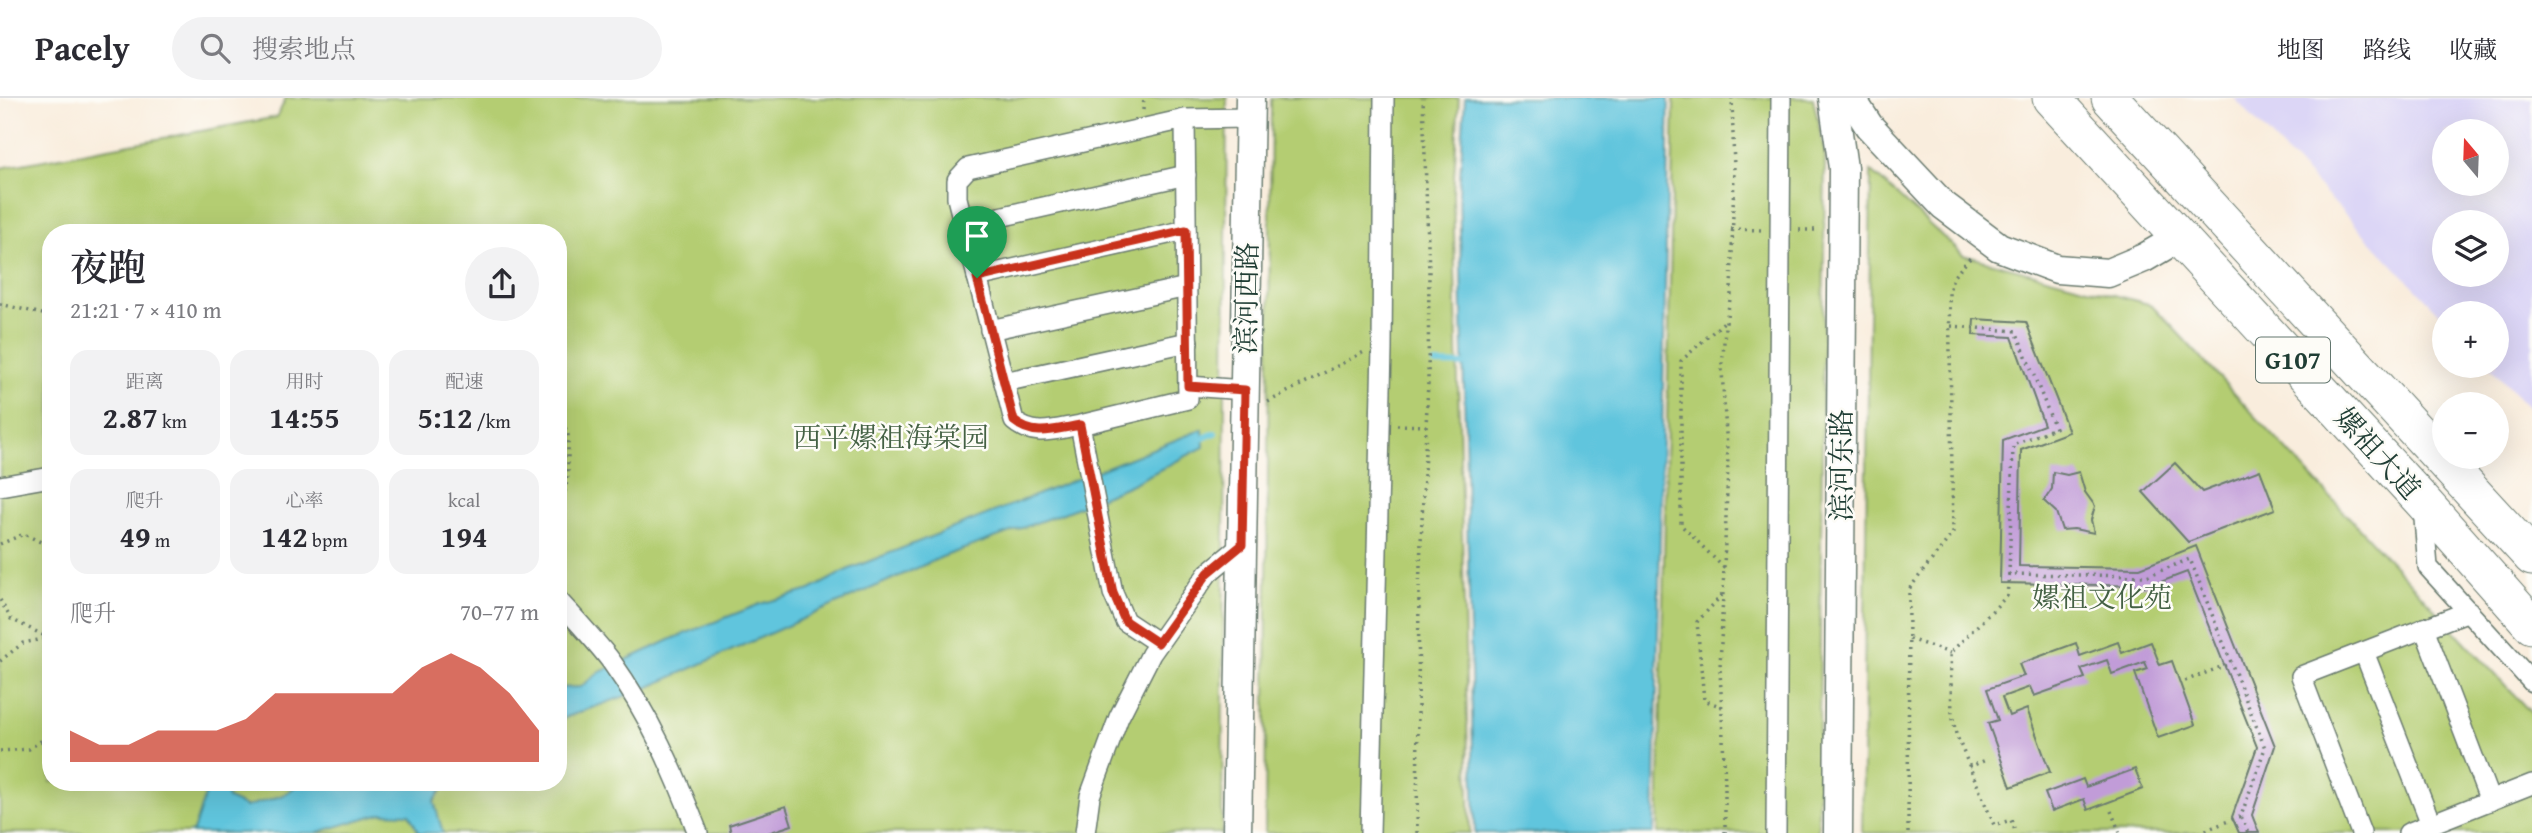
<!DOCTYPE html>
<html lang="zh">
<head>
<meta charset="utf-8">
<style>
	:root { --surface:#fff; --page:#f2f2f3; --text:#2b2b33; --muted:#7c7c81; --line:#e1e1e2; --accent:#c8321e }
	body { margin:0; font-family:"Gentium Book Plus","Noto Serif SC",serif; background:var(--page); color:var(--text); height:100vh; display:flex; flex-direction:column; font-size:26px; white-space:nowrap }
	* { box-sizing:border-box; margin:0 }
	p { font-size:23px; color:var(--muted) }
	.icon { flex:none; width:38px; height:38px; fill:none; stroke:currentColor; stroke-width:2; stroke-linecap:round; stroke-linejoin:round }
	.map { position:relative; flex:1; overflow:hidden }
	.sheet { position:absolute; left:42px; top:126px; width:525px; height:567px; display:flex; flex-direction:column; background:var(--surface); border-radius:28px; box-shadow:0 7px 28px #0002 }
	.sheet>* { flex:none }
	.needle { width:46px; rotate:341deg }
	.fabs { position:absolute; left:2432px; top:21px; display:grid; gap:14px }
	.fabs a { display:grid; place-items:center; width:77px; height:77px; border-radius:50%; background:var(--surface); box-shadow:0 7px 28px #0002; font-size:35px }
	.pin { position:absolute; display:grid; place-items:center; width:60px; height:60px; color:#fff; margin:-72px -30px; border-radius:50% 50% 50% 0; rotate:-45deg; box-shadow:0 0 7px #0007 }
	.pin .icon { rotate:45deg }
	.round { display:grid; place-items:center; flex:none; width:74px; height:74px; border-radius:37px; background:var(--page) }
	.summary { display:flex; align-items:center; justify-content:space-between; height:119px; padding:0 28px }
	h1 { font-size:38px; font-weight:600; line-height:52px }
	.stats { display:grid; grid-template-columns:repeat(3,1fr); gap:10px; height:119px; padding:7px 28px }
	.stats div { display:grid; align-content:center; border-radius:18px; background:var(--page); text-align:center }
	.stats b { font-size:30px; font-weight:600 }
	.stats small { font-size:19px; font-weight:400 }
	.stats p { font-size:19px }
	.chart { height:196px; padding:14px 28px }
	.chart p { display:flex; justify-content:space-between }
	.chart svg { width:100%; height:126px; margin-top:7px; fill:var(--accent); opacity:.7 }
	header { display:flex; align-items:center; gap:42px; box-sizing:border-box; height:98px; padding:0 35px; background:var(--surface); border-bottom:2px solid var(--line) }
	header strong { font-size:33px }
	nav { display:flex; gap:38px; margin-inline-start:auto; font-size:24px }
	.search { width:490px; height:63px; background:var(--page); display:flex; align-items:center; gap:18px; box-sizing:border-box; padding:0 24px; border-radius:38px; color:var(--muted); font-size:26px }
	.map>svg:first-child { display:block }
	.built { fill:#dcd6f6; fill-rule:evenodd }
	.green { fill:#b4cd72; stroke:#6a8553; stroke-width:2; fill-rule:evenodd }
	.water { fill:#60c5dd; stroke:#408188; stroke-width:2 }
	.lines { fill:none; stroke-linecap:round; stroke-linejoin:round }
	.stream { stroke:#60c5dd; stroke-width:6 }
	.building { fill:#c19cd8 }
	.street-casing { stroke:#6b7b6f; stroke-width:22 }
	.secondary-casing { stroke:#6b7b6f; stroke-width:31 }
	.highway-casing { stroke:#6b7b6f; stroke-width:39 }
	.path { stroke:#6b7b6f; stroke-width:3.5; stroke-dasharray:2 5; stroke-linecap:butt }
	.street { stroke:#fff; stroke-width:19 }
	.secondary { stroke:#fff; stroke-width:28 }
	.highway { stroke:#fff; stroke-width:37 }
	.route-casing { stroke:#fff; stroke-width:14 }
	.route { stroke:#c8321e; stroke-width:9 }
	.labels { text-anchor:middle; stroke-width:5; stroke-linejoin:round; paint-order:stroke }
	.shield { fill:#fdfcf7; stroke:#62766e; stroke-width:2 }
	.shield-label { font-size:26px; font-weight:bold; fill:#1f3d34 }
	.street-label { font-size:28px; fill:#1f3d34; stroke:#fdfcf7 }
	.park-label { font-size:28px; fill:#446144; stroke:#fdfcf7 }
</style>
</head>
<body>
<header>
<strong>Pacely</strong>
<div class="search"><svg class="icon" aria-label="search" viewBox="0 0 24 24"><circle cx="10" cy="10" r="6"/><path d="M15 15l6 6"/></svg>搜索地点</div>
<nav><a>地图</a><a>路线</a><a>收藏</a></nav>
</header>
<div class="map">
<svg width="2532" height="735" viewBox="0 0 2532 735">
	<rect width="100%" height="100%" fill="#fdfcf7"/>
	<filter id="ink" filterUnits="userSpaceOnUse"><feTurbulence type="fractalNoise" baseFrequency=".0143" numOctaves="2"/><feDisplacementMap in="SourceGraphic" scale="14" xChannelSelector="R" yChannelSelector="G"/><feConvolveMatrix kernelMatrix="1 2 1 2 8 2 1 2 1" color-interpolation-filters="sRGB"/></filter>
	<filter id="wash" filterUnits="userSpaceOnUse"><feTurbulence type="fractalNoise" baseFrequency=".00686" numOctaves="4" result="noise"/><feDisplacementMap in="SourceGraphic" scale="28" xChannelSelector="R" yChannelSelector="G"/><feGaussianBlur stdDeviation="1.57" result="paint"/><feColorMatrix in="noise" values="0 0 0 0 0 0 0 0 0 0 0 0 0 0 0 0 0 1.4 0 .05"/><feComposite in="paint" operator="in"/></filter>
	<g filter="url(#wash)">
		<rect width="100%" height="100%" fill="#f9eddd"/>
		<path class="built" d="M2234,0h298v313l-43,-45h8v-53h-52v6zM2445,33h52v53h-52zM2445,124h52v53h-52z"/>
		<g class="green">
			<path d="M286,0h941l-5,735h-1222v-665l277,-51zM51,135h507v549h-507z"/>
			<polygon points="1271,0 1459,0 1453,96 1470,735 1265,735"/>
			<polygon points="1674,0 1813,0 1825,56 1818,735 1658,735"/>
			<polygon points="1871,73 1963,157 2152,207 2532,616 2532,735 1862,735"/>
		</g>
		<g class="water">
			<polygon points="1465,0 1669,0 1654,735 1475,735 1459,94"/>
			<polygon points="1203,331 1204,349 1130,387 1066,414 942,459 647,590 567,619 558,624 558,590 580,589 600,574 674,540 760,506 810,492 847,472"/>
			<polygon points="205,684 224,684 228,701 246,709 283,697 302,684 447,684 434,703 443,735 419,735 409,716 382,715 315,735 190,735 193,733 206,694"/>
		</g>
		<g class="lines">
			<g class="stream">
				<polyline points="1435,266 1472,267"/>
				<polyline points="1199,342 1215,335"/>
			</g>
		</g>
		<g id="blocks">
			<g class="building">
				<polygon points="1974,221 2026,224 2069,334 2021,352 2019,468 2140,470 2196,448 2275,648 2252,717 2259,735 2239,735 2232,719 2257,649 2187,474 2150,488 2000,485 2003,342 2044,327 2012,239 1973,237"/>
				<polygon points="2175,365 2202,394 2260,372 2275,411 2188,444 2143,394"/>
				<polygon points="2053,374 2067,377 2079,374 2085,394 2095,408 2091,422 2094,435 2074,431 2062,432 2056,414 2044,403 2052,391"/>
				<polygon points="2118,544 2122,555 2151,544 2160,567 2172,563 2195,627 2158,640 2135,575 2148,571 2145,564 2112,576 2107,562 2081,571 2085,580 2034,598 2030,589 2002,599 2009,618 2027,611 2050,674 2011,689 1988,625 1998,622 1987,591 2024,578 2019,566 2076,545 2080,558"/>
				<polygon points="2135,671 2143,691 2088,712 2084,701 2052,713 2045,695 2083,681 2086,689"/>
				<polygon points="786,708 792,727 768,735 731,735 729,727"/>
			</g>
		</g>
	</g>
	<g filter="url(#ink)">
		<use href="#blocks" fill-opacity="0" stroke="#6b7b6f" stroke-width="2"/>
		<g class="lines">
			<g class="street-casing">
				<g id="street">
					<polyline points="1185,21 1249,20"/>
					<polyline points="964,127 1186,77"/>
					<polyline points="977,179 1186,132"/>
					<polyline points="990,232 1187,189"/>
					<polyline points="1004,284 1188,244"/>
					<polyline points="1188,288 1245,292"/>
					<path d="M1080,327c-24,4 -46,13 -66,-4l-57,-223v-18l11,-12 217,-49 3,280 -108,26 33,168 12,28 33,22"/>
					<polyline points="0,388 51,379"/>
					<polyline points="2423,409 2428,469 2532,584"/>
					<path d="M558,502c18,20 37,40 53,61 38,53 64,112 87,172"/>
					<polyline points="2424,530 2490,703"/>
					<polyline points="2364,554 2431,726"/>
					<polyline points="1085,735 1090,698 1119,619 1151,556 1208,475 1242,447"/>
					<polyline points="1370,735 1382,251 1384,0"/>
					<polyline points="1776,735 1781,0"/>
					<polyline points="2361,735 2301,578 2469,513"/>
					<polyline points="2408,735 2532,686"/>
				</g>
			</g>
			<g class="secondary-casing">
				<g id="secondary">
					<polyline points="1833,0 1843,70 1838,735"/>
					<polyline points="1851,0 1869,28 1943,107 1999,149 2057,171 2108,175 2144,160 2180,139"/>
					<polyline points="1237,735 1250,0"/>
				</g>
			</g>
			<g class="highway-casing">
				<g id="highway">
					<polyline points="2051,0 2423,404 2532,527"/>
					<polyline points="2110,0 2532,459"/>
				</g>
			</g>
			<g class="path">
				<polyline points="1143,12 1144,0"/>
				<polyline points="1731,131 1763,132"/>
				<polyline points="1799,132 1819,132"/>
				<polyline points="0,206 51,218"/>
				<polyline points="1951,228 2016,233 2055,330 2013,347 2009,476 2147,478 2190,461 2265,650 2241,718 2248,735"/>
				<polyline points="1268,304 1364,254"/>
				<polyline points="558,310 568,337 568,377 558,432"/>
				<polyline points="1397,327 1426,328"/>
				<polyline points="0,446 24,436 51,449"/>
				<polyline points="1724,470 1681,427 1681,263 1725,223"/>
				<polyline points="2009,476 2007,498 1950,555 1952,616 1956,636 1994,727 2011,722 2016,735"/>
				<polyline points="1722,497 1697,524 1704,602 1722,609"/>
				<polyline points="0,502 11,521 51,541"/>
				<polyline points="1909,541 1950,555"/>
				<polyline points="0,563 23,545 43,541"/>
				<polyline points="2185,583 2231,565"/>
				<polyline points="0,653 29,651 51,636"/>
				<polyline points="1969,669 1988,661"/>
				<polyline points="2111,713 2120,735"/>
				<polyline points="1417,735 1419,491 1428,284 1429,175 1423,0"/>
				<polyline points="1725,735 1725,688 1720,571 1728,367 1722,273 1725,229 1731,196 1734,74 1732,0"/>
				<polyline points="1908,735 1909,491 1953,435 1949,194 1953,179 1972,158"/>
				<polyline points="2199,735 2241,718"/>
			</g>
			<use href="#street" class="street"/>
			<use href="#secondary" class="secondary"/>
			<use href="#highway" class="highway"/>
		</g>
	</g>
	<g class="lines" filter="url(#ink)">
		<g class="route-casing">
			<path id="route" d="M1186,132l2,156 57,4 -3,155 -34,28 -50,70 -33,-22 -12,-28 -33,-168c-24,4 -46,13 -66,-4l-37,-143z"/>
		</g>
		<use href="#route" class="route"/>
	</g>
	<g class="labels">
		<rect class="shield" x="2256" y="239.5" width="74" height="45" rx="5"/>
		<g class="shield-label">
			<text x="2293" y="271">G107</text>
		</g>
		<g class="street-label">
			<text transform="translate(1246 200) rotate(-89)" y="10">滨河西路</text>
			<text transform="translate(2378 355) rotate(48)" y="10">嫘祖大道</text>
			<text transform="translate(1841 367) rotate(-90)" y="10">滨河东路</text>
		</g>
		<g class="park-label">
			<text x="891" y="349">西平嫘祖海棠园</text>
			<text x="2102" y="509">嫘祖文化苑</text>
		</g>
	</g>
</svg>
<div class="fabs">
<a><svg class="needle" viewBox="-14 -14 28 28"><path d="M0-13l5 13h-10z" fill="#e53935"/><path d="M0 13l5-13h-10z" fill="#7c7c81"/></svg></a>
<a><svg class="icon" aria-label="layers" viewBox="0 0 24 24"><path d="M12 4l9 5-9 5-9-5zM3 14l9 5 9-5"/></svg></a>
<a>+</a>
<a>−</a>
</div>
<div class="pin" style="left:977px;top:180px;background:#1e9e55"><svg class="icon" aria-label="arrive" viewBox="0 0 24 24"><path d="M6 21V4h12l-3 4 3 4H6"/></svg></div>
<section class="sheet">
<div class="summary"><div><h1>夜跑</h1><p>21:21 · 7 × 410 m</p></div><a class="round"><svg class="icon" aria-label="share" viewBox="0 0 24 24"><path d="M12 15V3M7 8l5-5 5 5M5 13v7h14v-7"/></svg></a></div>
<div class="stats">
<div><p>距离</p><b>2.87<small> km</small></b></div>
<div><p>用时</p><b>14:55</b></div>
<div><p>配速</p><b>5:12<small> /km</small></b></div>
</div>
<div class="stats">
<div><p>爬升</p><b>49<small> m</small></b></div>
<div><p>心率</p><b>142<small> bpm</small></b></div>
<div><p>kcal</p><b>194</b></div>
</div>
<div class="chart"><p><span>爬升</span>70–77 m</p>
<svg viewBox="0 0 160 44" preserveAspectRatio="none"><path d="M0 44V33L10 38L20 38L30 33L40 33L50 33L60 29L70 20L80 20L90 20L100 20L110 20L120 11L130 6L140 11L150 20L160 33V44z"/></svg>
</div>
</section>
</div>
</body>
</html>
